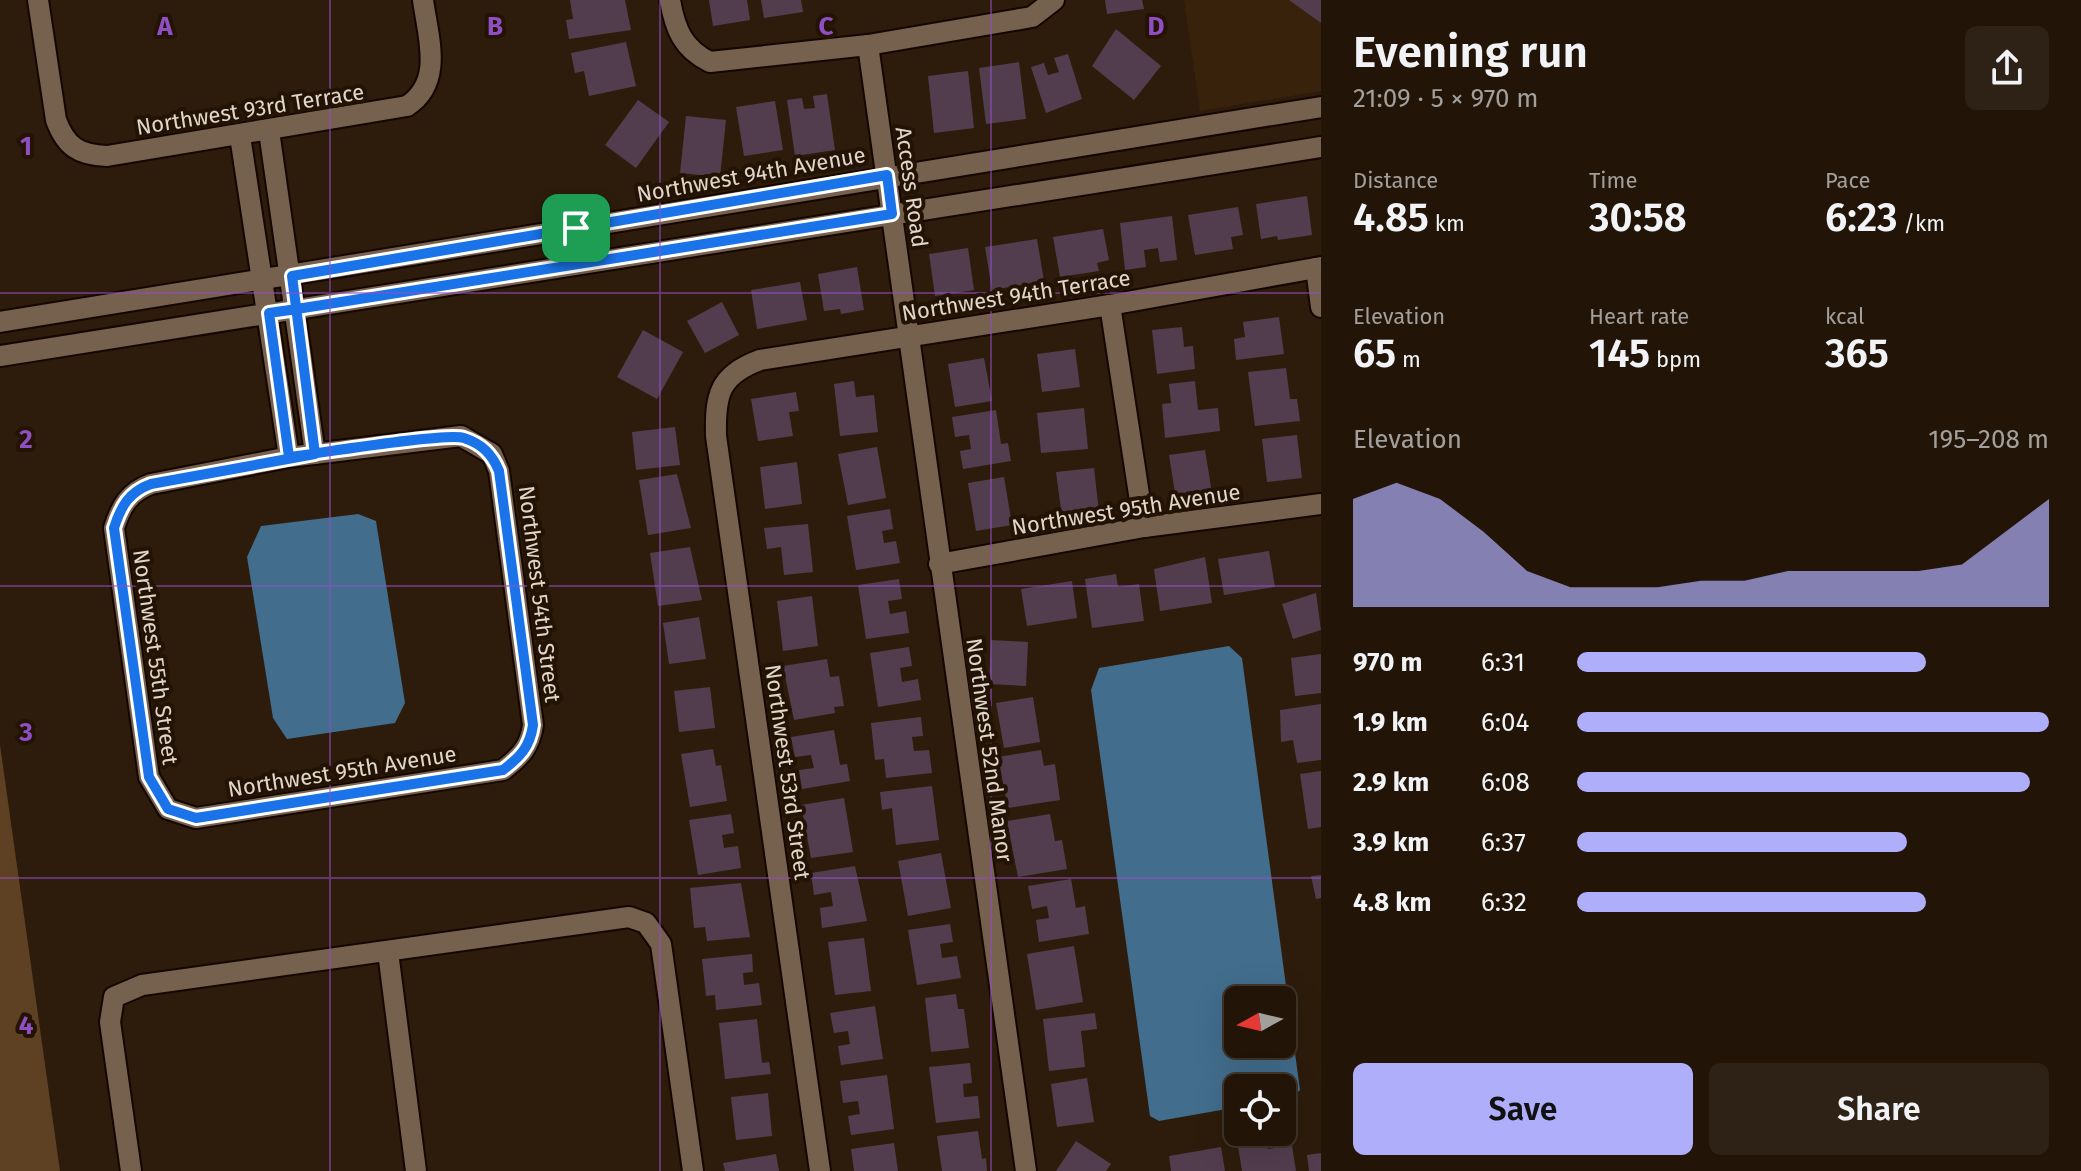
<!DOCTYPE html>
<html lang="en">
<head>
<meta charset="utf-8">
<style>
	:root { --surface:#221508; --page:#2e2216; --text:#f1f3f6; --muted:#a29f9c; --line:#3f3429; --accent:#afaefa }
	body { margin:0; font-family:"Fira Sans",sans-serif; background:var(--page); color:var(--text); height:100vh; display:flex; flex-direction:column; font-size:30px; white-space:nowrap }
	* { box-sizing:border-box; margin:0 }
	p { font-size:26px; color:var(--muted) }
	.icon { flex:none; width:44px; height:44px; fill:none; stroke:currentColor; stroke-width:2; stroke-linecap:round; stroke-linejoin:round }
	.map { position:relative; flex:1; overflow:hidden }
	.details { display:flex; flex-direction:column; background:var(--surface); width:760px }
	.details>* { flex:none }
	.needle { width:52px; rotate:262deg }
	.buttons { position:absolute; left:1224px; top:986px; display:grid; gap:16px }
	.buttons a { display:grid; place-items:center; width:72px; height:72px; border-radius:12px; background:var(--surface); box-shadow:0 8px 32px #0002,0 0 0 2px var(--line); font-size:40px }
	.pin { position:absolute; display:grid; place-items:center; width:68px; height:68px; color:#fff; margin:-34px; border-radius:16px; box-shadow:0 4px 12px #0006 }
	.round { display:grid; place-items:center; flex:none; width:84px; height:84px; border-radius:12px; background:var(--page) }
	.overview { display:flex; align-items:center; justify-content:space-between; height:136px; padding:0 32px }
	h1 { font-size:44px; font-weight:600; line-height:60px }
	.figures { display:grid; grid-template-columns:repeat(3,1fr); gap:12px; height:136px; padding:8px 32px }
	.figures div { display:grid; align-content:center }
	.figures b { font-size:40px; font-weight:600 }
	.figures small { font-size:22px; font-weight:400 }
	.figures p { font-size:22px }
	.chart { height:224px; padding:16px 32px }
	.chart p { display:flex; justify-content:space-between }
	.chart svg { width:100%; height:144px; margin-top:8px; fill:var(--accent); opacity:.7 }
	.primary-button { display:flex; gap:16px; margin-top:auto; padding:16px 32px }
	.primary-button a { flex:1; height:92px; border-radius:12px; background:var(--accent); color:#111; font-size:32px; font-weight:600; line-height:92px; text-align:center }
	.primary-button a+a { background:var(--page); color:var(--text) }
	ul { padding:0 32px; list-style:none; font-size:26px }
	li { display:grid; grid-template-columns:128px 96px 1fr; align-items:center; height:60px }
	li i { height:20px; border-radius:10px; background:var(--accent) }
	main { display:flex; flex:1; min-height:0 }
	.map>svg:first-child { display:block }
	.built { fill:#38220c }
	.green { fill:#5e4023 }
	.water { fill:#426d8c; fill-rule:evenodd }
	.building { fill:#523d4e }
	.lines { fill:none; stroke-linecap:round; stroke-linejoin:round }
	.minor-casing { stroke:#150600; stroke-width:24 }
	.minor { stroke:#75614e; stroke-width:20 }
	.route-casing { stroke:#fff; stroke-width:16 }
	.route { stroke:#1a73e8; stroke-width:10 }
	.grid { fill:none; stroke:#8f4ec1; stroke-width:2; stroke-opacity:0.55 }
	.labels { text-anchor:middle; stroke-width:8; stroke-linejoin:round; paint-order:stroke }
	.street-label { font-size:22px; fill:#e1d6cb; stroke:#231304 }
	.grid-label { font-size:26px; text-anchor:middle; font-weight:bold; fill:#8f4ec1; stroke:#231304; stroke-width:8; stroke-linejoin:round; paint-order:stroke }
</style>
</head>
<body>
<main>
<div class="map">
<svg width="1321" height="1171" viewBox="0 0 1321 1171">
	<rect width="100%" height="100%" fill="#2d1c0b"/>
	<polygon class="built" points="1184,0 1321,0 1321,91 1200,111"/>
	<polygon class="green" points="0,745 60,1171 0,1171"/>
	<g class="water">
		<polygon points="358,514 376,521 405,703 395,723 287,739 273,718 247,557 261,526"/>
		<path d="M1229,646l13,12 58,432 -8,8 -10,2v-12h-44v19l-79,14 -9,-5 -59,-426 8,-22zM1282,1000v44h-44v-44z"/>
	</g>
	<g class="building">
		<polygon points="570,0 625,0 631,30 569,39 566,20 573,19"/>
		<polygon points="709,0 747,0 750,20 713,26"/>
		<polygon points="761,0 801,0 803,12 764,18"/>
		<polygon points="1105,0 1142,0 1144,9 1107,14"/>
		<polygon points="1289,0 1321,0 1321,23"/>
		<polygon points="1116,29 1161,66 1134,100 1092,66"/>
		<polygon points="626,42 636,86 589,96 584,71 575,73 571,53"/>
		<polygon points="1068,54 1082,99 1046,113 1031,67 1044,63 1048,75 1059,72 1054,58"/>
		<polygon points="1019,62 1026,119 986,124 979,68"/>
		<polygon points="968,71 974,128 934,133 928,76"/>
		<polygon points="827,94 835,150 795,156 787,100 802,98 804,109 815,108 813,96"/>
		<polygon points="638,100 669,122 636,168 605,145"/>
		<polygon points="775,101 783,150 744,156 736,107"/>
		<polygon points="686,116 726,120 720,177 680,173"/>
		<polygon points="1307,196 1312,235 1278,240 1277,236 1261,239 1256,204"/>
		<polygon points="1238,207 1243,235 1231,237 1233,249 1195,255 1188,215"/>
		<polygon points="1172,216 1177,260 1160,262 1158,248 1144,250 1146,267 1125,270 1120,223"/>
		<polygon points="1103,229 1109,260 1097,263 1099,271 1060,277 1053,237"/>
		<polygon points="1037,239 1044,281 992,290 985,247"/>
		<polygon points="968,248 974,290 935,296 929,254"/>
		<polygon points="857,267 864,310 841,314 840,309 824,311 818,274"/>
		<polygon points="800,282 807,320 757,329 751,290"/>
		<polygon points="722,302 739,335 705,353 687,321"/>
		<polygon points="1279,317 1284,354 1236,360 1234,339 1245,337 1243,322"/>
		<polygon points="1182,327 1184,347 1193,346 1195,369 1157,374 1152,330"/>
		<polygon points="643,330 683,352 657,399 617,377"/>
		<polygon points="1075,349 1080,387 1042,392 1037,354"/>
		<polygon points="984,358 992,401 955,407 948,364"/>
		<polygon points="1286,368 1290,399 1297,399 1300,421 1255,426 1248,372"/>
		<polygon points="854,381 856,397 874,395 878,432 840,436 834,384"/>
		<polygon points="1195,381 1198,410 1218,408 1220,431 1165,438 1162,404 1171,403 1169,384"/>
		<polygon points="796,392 799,411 789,412 793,436 758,441 751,399"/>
		<polygon points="1084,408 1088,449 1041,453 1037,413"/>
		<polygon points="996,410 1001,444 1008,443 1011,461 963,469 960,451 971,449 969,435 955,437 952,417"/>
		<polygon points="675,427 680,465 636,470 632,432"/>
		<polygon points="1297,435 1302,478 1267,482 1262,439"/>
		<polygon points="877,447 886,498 848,505 838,454"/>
		<polygon points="1205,450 1212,493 1176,499 1169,455"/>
		<polygon points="797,462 802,504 765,509 760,467"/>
		<polygon points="1094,468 1099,512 1062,517 1056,472"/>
		<polygon points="677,474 691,528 648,535 639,480"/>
		<polygon points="1004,477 1012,525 976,531 968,483"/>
		<polygon points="890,509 893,529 882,531 884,543 896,541 900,563 856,570 847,516"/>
		<polygon points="808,524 813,572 784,575 781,547 767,549 764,528"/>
		<polygon points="690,547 702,600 658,606 650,553"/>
		<polygon points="1269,551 1275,587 1224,595 1218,559"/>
		<polygon points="1205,557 1212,603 1160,611 1154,569"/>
		<polygon points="1116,574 1118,587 1139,584 1144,621 1092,628 1085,579"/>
		<polygon points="899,579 902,599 888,601 890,614 906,611 909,633 866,639 858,585"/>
		<polygon points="1072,581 1077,618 1027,626 1021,589"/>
		<polygon points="1316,593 1321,630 1293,639 1282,604"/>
		<polygon points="812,596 818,646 783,651 777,601"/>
		<polygon points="699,617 706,659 669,664 663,623"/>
		<polygon points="991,640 1028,642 1026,686 989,684"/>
		<polygon points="909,647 912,666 900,668 902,682 918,679 921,700 878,707 870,653"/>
		<polygon points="1321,654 1321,693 1295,696 1291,658"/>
		<polygon points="827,659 830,677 839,676 844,706 834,707 835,713 794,720 783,666"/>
		<polygon points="710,687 715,728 679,732 674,691"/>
		<polygon points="1033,697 1040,742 1004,748 996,703"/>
		<polygon points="1321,704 1321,760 1297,763 1293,740 1281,742 1280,710"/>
		<polygon points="921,717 923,736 912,737 914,751 929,750 932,773 886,778 884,759 875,760 871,723"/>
		<polygon points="834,730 840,765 847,764 850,781 802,789 799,770 814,768 811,755 795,757 791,737"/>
		<polygon points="713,749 716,766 721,765 727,801 690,807 681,754"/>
		<polygon points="1041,750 1044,766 1055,764 1060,800 1008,808 998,757"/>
		<polygon points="1321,771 1321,827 1308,829 1300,774"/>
		<polygon points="932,786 939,840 896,845 892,808 882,810 880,792"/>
		<polygon points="844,798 853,852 811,858 801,805"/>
		<polygon points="731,814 734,833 722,835 724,848 738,846 741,868 698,875 689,820"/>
		<polygon points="1050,814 1055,841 1062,840 1067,869 1018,877 1007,821"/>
		<polygon points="941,853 951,908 908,916 898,861"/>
		<polygon points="855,866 867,921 822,928 820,908 833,906 831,892 814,895 811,873"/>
		<polygon points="1321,875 1321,898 1316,899 1311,876"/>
		<polygon points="1071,879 1076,908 1085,906 1089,934 1039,942 1036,920 1049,918 1047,906 1032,909 1028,886"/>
		<polygon points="741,883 750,937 707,941 705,927 694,928 690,888"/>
		<polygon points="950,924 953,942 940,944 942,958 957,956 961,978 917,985 908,930"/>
		<polygon points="864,938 871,991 835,995 828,942"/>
		<polygon points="1074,946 1083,1002 1036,1010 1027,954"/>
		<polygon points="752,954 753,972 743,973 744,985 759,983 762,1005 716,1010 715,995 706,996 702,959"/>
		<polygon points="956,994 958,1009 964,1009 969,1048 931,1052 925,998"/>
		<polygon points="875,1006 883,1059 841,1065 838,1046 850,1044 848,1031 834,1033 830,1013"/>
		<polygon points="1095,1013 1097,1029 1081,1031 1085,1067 1049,1071 1043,1019"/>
		<polygon points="757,1019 762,1063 769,1062 771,1074 725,1079 719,1023"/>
		<polygon points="970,1063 972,1083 963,1084 964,1097 978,1096 980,1118 936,1123 929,1067"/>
		<polygon points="887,1075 894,1129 851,1135 848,1116 860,1114 858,1101 843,1103 840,1081"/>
		<polygon points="1087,1078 1094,1122 1057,1127 1051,1084"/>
		<polygon points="768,1093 772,1136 736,1140 731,1097"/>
		<polygon points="978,1131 982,1159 986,1158 987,1171 942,1171 937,1136"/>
		<polygon points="1076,1141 1111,1164 1106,1171 1056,1171"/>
		<polygon points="1267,1142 1268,1149 1292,1145 1296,1171 1242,1171 1238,1146"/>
		<polygon points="894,1143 898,1171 854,1171 851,1149"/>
		<polygon points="1221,1147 1225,1171 1171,1171 1169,1156"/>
		<polygon points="1321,1153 1321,1171 1309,1171 1307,1155"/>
		<polygon points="776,1154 779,1171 725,1171 723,1163"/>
	</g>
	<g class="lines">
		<g class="minor-casing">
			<g id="minor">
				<path d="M38,0l18,120c10,27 23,35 51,36l300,-50c37,-24 21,-69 16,-106"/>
				<path d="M670,0c5,29 13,49 40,62l158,-17 164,-28 22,-17"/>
				<polyline points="868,45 1026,1171"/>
				<polyline points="269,131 315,454"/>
				<polyline points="240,136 289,457"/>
				<polyline points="1316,268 1321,307"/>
				<polyline points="1110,305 1144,527"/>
				<polyline points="0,322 1321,107"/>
				<polyline points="0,356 1321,147"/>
				<path d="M461,436l31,18 7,17 34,254c-3,22 -13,32 -30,45l-307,48 -28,-9 -19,-32 -35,-249c7,-22 15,-36 37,-44l138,-27z"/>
				<polyline points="939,564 1144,527 1321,504"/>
				<polyline points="388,952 416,1171"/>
				<polyline points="131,1171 110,1022 114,997 142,985 629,917 646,923 661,944 693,1171"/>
				<path d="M820,1171l-104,-735c-1,-41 3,-61 44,-76l350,-55 211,-38"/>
			</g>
		</g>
		<use href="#minor" class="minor"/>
	</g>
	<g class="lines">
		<g class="route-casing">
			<path id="route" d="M576,228l-284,48 23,178 -164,30c-22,8 -30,22 -37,44l35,249 19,32 28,9 307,-48c17,-13 27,-23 30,-45l-34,-254c-7,-17 -17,-27 -35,-33 -17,-6 -148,16 -175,19l-20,-144 28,-4 595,-95 -5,-39 -311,53"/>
		</g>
		<use href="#route" class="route"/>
	</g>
	<path class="grid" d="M330,0v1171M660,0v1171M991,0v1171M0,293h1321M0,586h1321M0,878h1321"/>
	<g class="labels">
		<g class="street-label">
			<text transform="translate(250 109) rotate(-9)" y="8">Northwest 93rd Terrace</text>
			<text transform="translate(751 174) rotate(-10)" y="8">Northwest 94th Avenue</text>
			<text transform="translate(912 187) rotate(82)" y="8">Access Road</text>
			<text transform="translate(1016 295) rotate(-9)" y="8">Northwest 94th Terrace</text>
			<text transform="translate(1126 509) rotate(-9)" y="8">Northwest 95th Avenue</text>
			<text transform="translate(540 594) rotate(83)" y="8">Northwest 54th Street</text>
			<text transform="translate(156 657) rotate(82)" y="8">Northwest 55th Street</text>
			<text transform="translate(990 750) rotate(82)" y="8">Northwest 52nd Manor</text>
			<text transform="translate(342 771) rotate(-9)" y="8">Northwest 95th Avenue</text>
			<text transform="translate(788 772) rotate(82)" y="8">Northwest 53rd Street</text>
		</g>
	</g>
	<g class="grid-label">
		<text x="165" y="35">A</text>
		<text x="495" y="35">B</text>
		<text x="826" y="35">C</text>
		<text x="1156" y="35">D</text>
		<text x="26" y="155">1</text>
		<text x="26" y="448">2</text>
		<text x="26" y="741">3</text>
		<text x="26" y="1034">4</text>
	</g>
</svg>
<div class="buttons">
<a><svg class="needle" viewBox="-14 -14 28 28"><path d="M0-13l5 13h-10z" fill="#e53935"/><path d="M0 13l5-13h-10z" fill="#a29f9c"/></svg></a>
<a><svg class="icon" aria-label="locate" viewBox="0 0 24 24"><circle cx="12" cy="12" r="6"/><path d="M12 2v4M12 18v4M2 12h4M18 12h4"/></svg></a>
</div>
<div class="pin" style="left:576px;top:228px;background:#1e9e55"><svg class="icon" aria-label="arrive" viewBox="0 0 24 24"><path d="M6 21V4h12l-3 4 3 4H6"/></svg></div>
</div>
<section class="details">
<div class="overview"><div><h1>Evening run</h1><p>21:09 · 5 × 970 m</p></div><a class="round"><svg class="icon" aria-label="share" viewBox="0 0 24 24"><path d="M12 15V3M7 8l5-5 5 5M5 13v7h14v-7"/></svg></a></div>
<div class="figures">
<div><p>Distance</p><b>4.85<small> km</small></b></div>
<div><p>Time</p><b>30:58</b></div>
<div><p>Pace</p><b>6:23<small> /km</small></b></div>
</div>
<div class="figures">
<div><p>Elevation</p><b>65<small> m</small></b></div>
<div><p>Heart rate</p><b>145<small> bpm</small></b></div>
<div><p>kcal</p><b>365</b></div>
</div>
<div class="chart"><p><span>Elevation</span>195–208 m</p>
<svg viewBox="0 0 160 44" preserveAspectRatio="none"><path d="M0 44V11L10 6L20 11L30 21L40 33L50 38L60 38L70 38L80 36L90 36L100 33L110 33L120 33L130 33L140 31L150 21L160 11V44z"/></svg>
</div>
<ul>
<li><b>970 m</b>6:31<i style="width:74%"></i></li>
<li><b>1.9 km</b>6:04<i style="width:100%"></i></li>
<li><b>2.9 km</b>6:08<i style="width:96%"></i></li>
<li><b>3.9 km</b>6:37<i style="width:70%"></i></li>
<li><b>4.8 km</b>6:32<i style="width:74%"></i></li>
</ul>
<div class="primary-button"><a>Save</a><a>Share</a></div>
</section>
</main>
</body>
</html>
